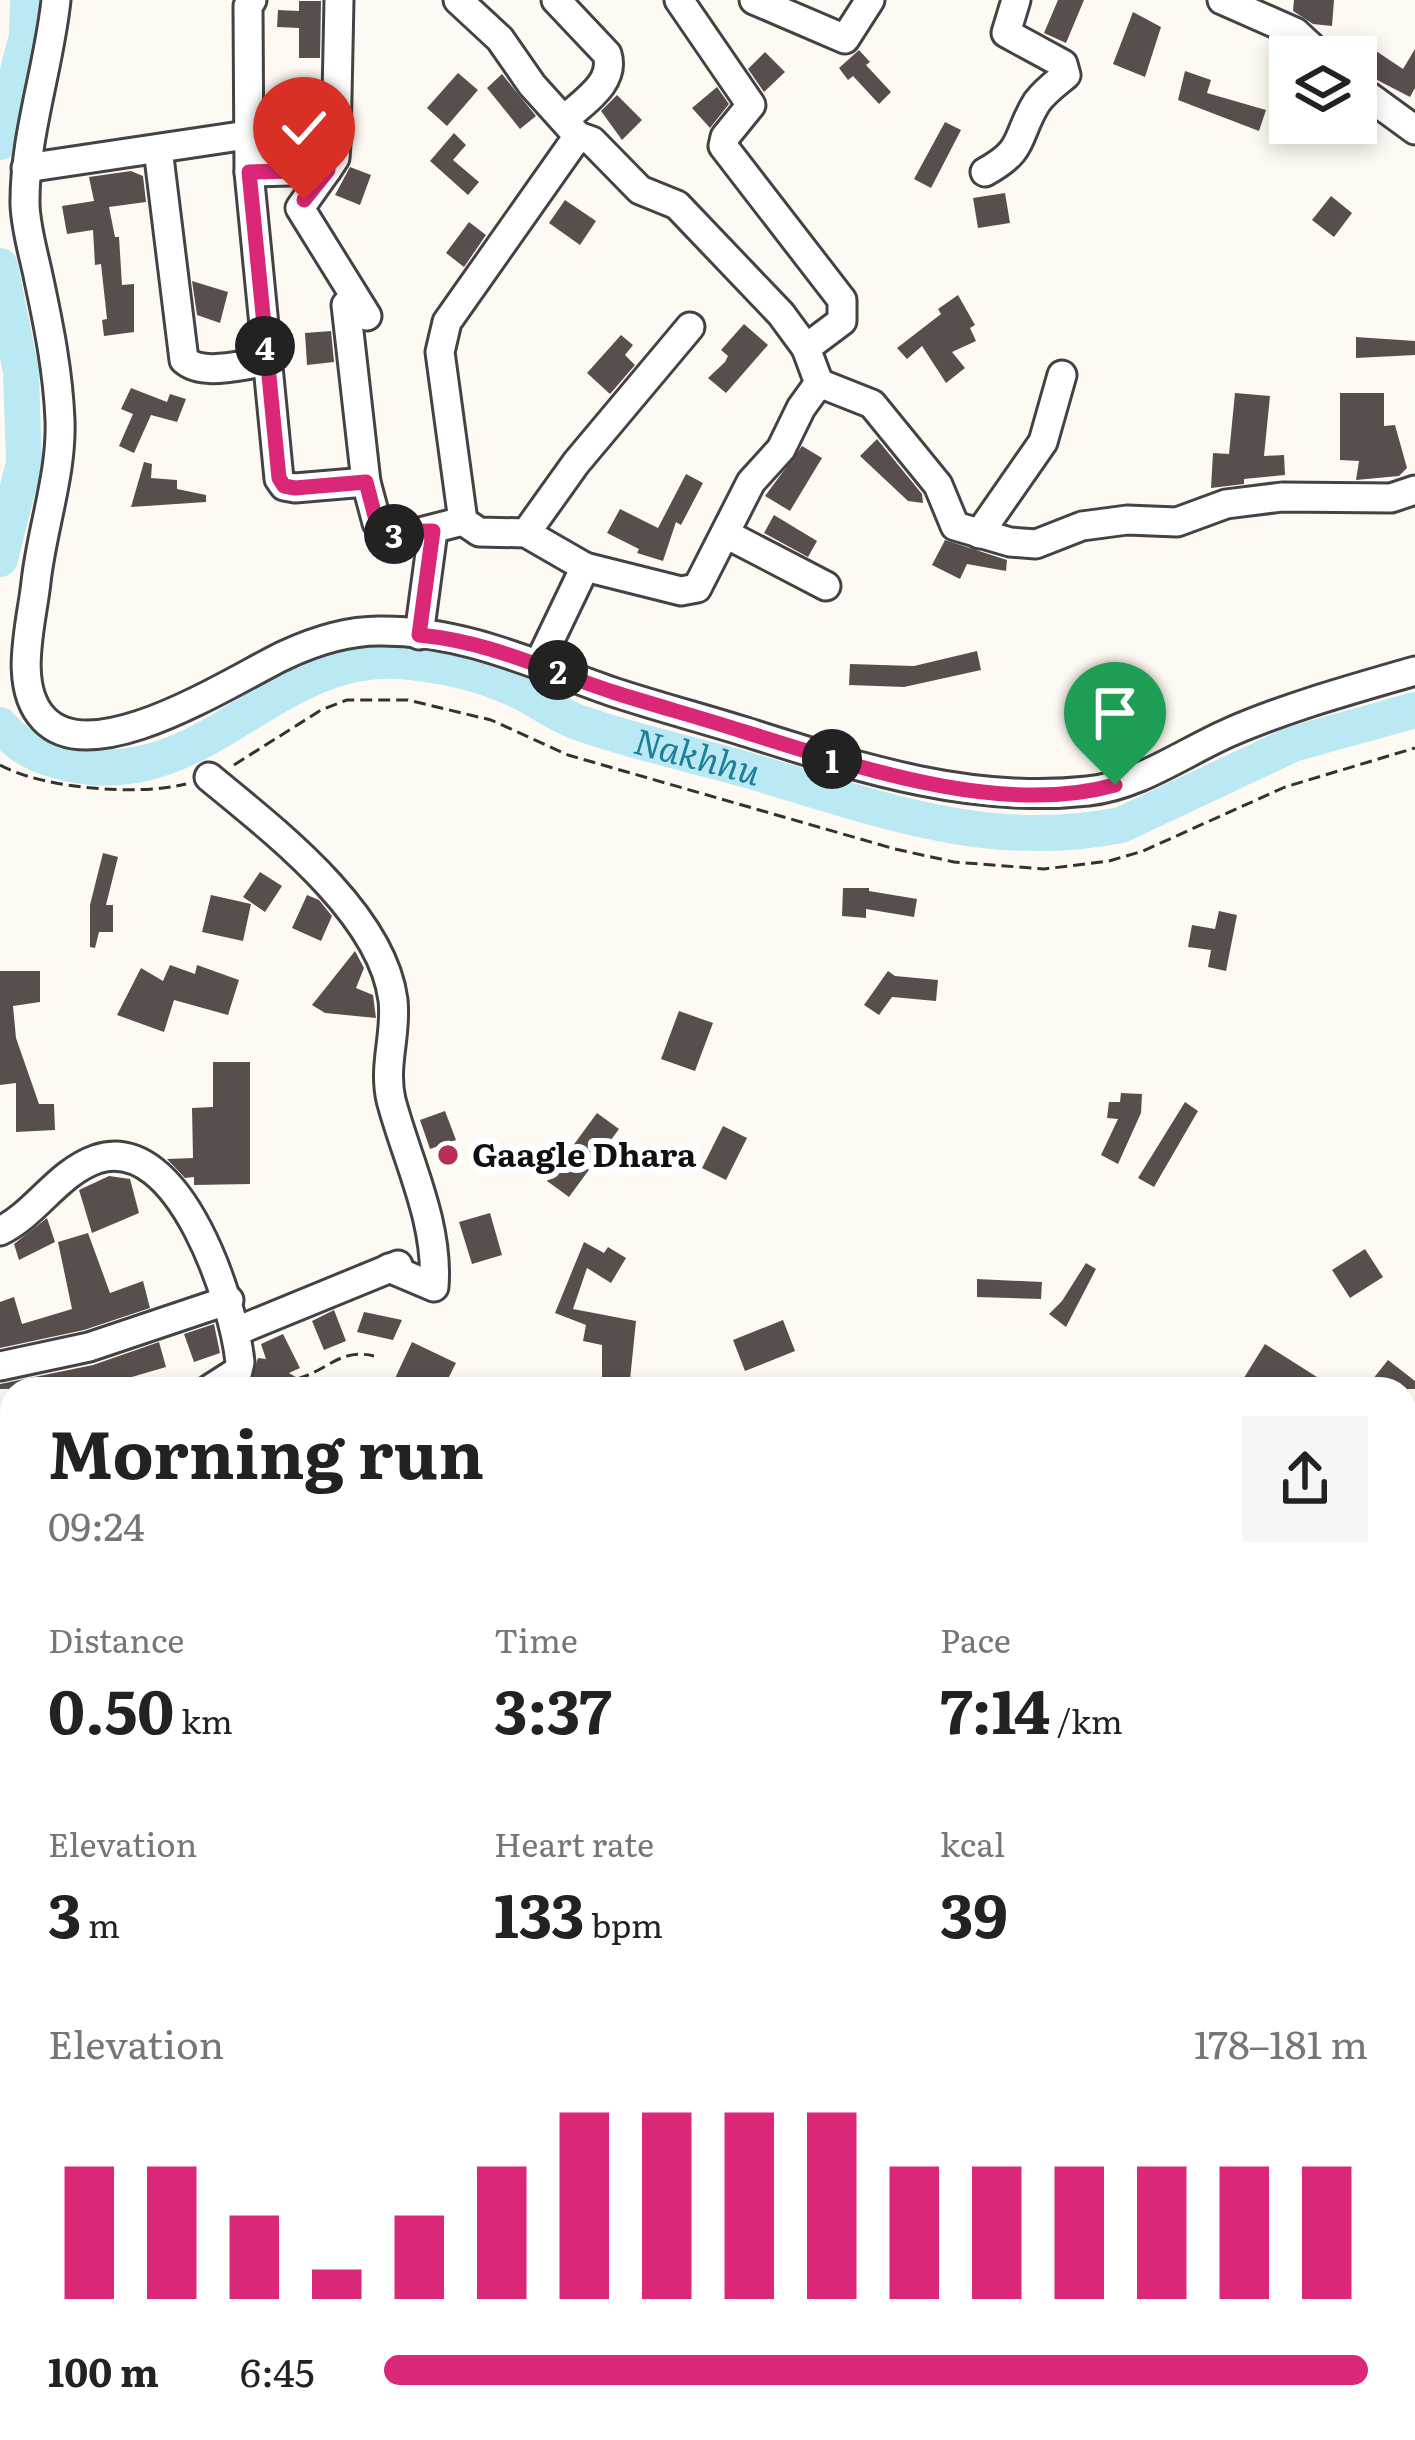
<!DOCTYPE html>
<html lang="en">
<head>
<meta charset="utf-8">
<style>
	:root { --surface:#fff; --page:#f6f6f6; --text:#222; --muted:#767676; --accent:#db2777 }
	body { margin:0; font-family:Literata,serif; background:var(--page); color:var(--text); height:100vh; display:flex; flex-direction:column; font-size:45px; white-space:nowrap }
	* { box-sizing:border-box; margin:0 }
	p { font-size:39px; color:var(--muted) }
	.icon { flex:none; width:66px; height:66px; fill:none; stroke:currentColor; stroke-width:2; stroke-linecap:round; stroke-linejoin:round }
	.map { position:relative; flex:1; overflow:hidden }
	.sheet { position:absolute; left:0px; top:1377px; width:1416px; height:1065px; display:flex; flex-direction:column; background:var(--surface); border-radius:36px 36px 0 0; box-shadow:0 6px 18px #0003 }
	.sheet>* { flex:none }
	.fabs { position:absolute; left:1269px; top:36px; display:grid; gap:24px }
	.fabs a { display:grid; place-items:center; width:108px; height:108px; border-radius:0px; background:var(--surface); box-shadow:0 6px 18px #0003; font-size:60px }
	.pin { position:absolute; display:grid; place-items:center; width:102px; height:102px; color:#fff; margin:-123px -51px; border-radius:50% 50% 50% 0; rotate:-45deg; box-shadow:0 0 12px #0007 }
	.pin .icon { rotate:45deg }
	.km { position:absolute; width:60px; height:60px; margin:-30px; border-radius:50%; background:#222; color:#fff; font-size:33px; line-height:60px; text-align:center }
	.round { display:grid; place-items:center; flex:none; width:126px; height:126px; border-radius:0px; background:var(--page) }
	.overview { display:flex; align-items:center; justify-content:space-between; height:204px; padding:0 48px }
	h1 { font-size:66px; font-weight:700; line-height:90px }
	.metrics { display:grid; grid-template-columns:repeat(3,1fr); gap:18px; height:204px; padding:12px 48px }
	.metrics div { display:grid; align-content:center }
	.metrics b { font-size:60px; font-weight:700 }
	.metrics small { font-size:33px; font-weight:400 }
	.metrics p { font-size:33px }
	.chart { height:336px; padding:24px 48px }
	.chart p { display:flex; justify-content:space-between }
	.chart svg { width:100%; height:216px; margin-top:12px; stroke:var(--accent); stroke-width:6 }
	ul { padding:0 48px; list-style:none; font-size:39px }
	li { display:grid; grid-template-columns:192px 144px 1fr; align-items:center; height:90px }
	li i { height:30px; border-radius:15px; background:var(--accent) }
	.map>svg:first-child { display:block }
	.lines { fill:none; stroke-linecap:round; stroke-linejoin:round }
	.river { stroke:#bbe9f3; stroke-width:36 }
	.building { fill:#584f4d }
	.minor-casing { stroke:#434343; stroke-width:33 }
	.path { stroke:#323232; stroke-width:3; stroke-dasharray:12 6; stroke-linecap:butt }
	.minor { stroke:#fff; stroke-width:27 }
	.route-casing { stroke:#fff; stroke-width:24 }
	.route { stroke:#db2777; stroke-width:15 }
	.poi-dot { fill:#b92f52; stroke:#fff; stroke-width:4.5 }
	.labels { text-anchor:middle; stroke-width:12; stroke-linejoin:round; paint-order:stroke }
	.poi-label { font-size:33px; font-weight:bold; fill:#101010; stroke:#fff; text-anchor:start }
	.water-label { font-size:36px; font-style:italic; fill:#1f7f9b; stroke:#fff }
</style>
</head>
<body>
<div class="map">
<svg width="1415" height="2440" viewBox="0 0 1415 2440">
	<rect width="100%" height="100%" fill="#fefaf3"/>
	<g class="lines">
		<g class="river">
			<polyline points="0,142 27,36 28,0"/>
			<polyline points="0,266 21,372 24,463 0,559"/>
			<path id="s1" d="M0,725c20,23 39,32 70,39 138,29 205,-118 339,-102 38,4 80,14 114,31 19,10 37,23 57,30 54,19 111,31 167,47 128,37 238,82 374,55l172,-81 122,-34"/>
		</g>
	</g>
	<g class="building">
		<polygon points="1058,0 1084,0 1066,43 1044,33"/>
		<polygon points="1294,0 1334,0 1332,26 1313,24 1293,11"/>
		<polygon points="299,1 321,1 320,58 299,58 299,28 277,27 278,10 299,11"/>
		<polygon points="1133,12 1161,27 1145,77 1113,64"/>
		<polygon points="1370,47 1403,69 1415,49 1415,88 1410,97 1356,69"/>
		<polygon points="859,50 870,62 866,65 891,92 879,104 853,76 848,80 839,68"/>
		<polygon points="765,52 785,72 764,92 748,69"/>
		<polygon points="1185,71 1211,80 1207,93 1266,110 1259,131 1178,100"/>
		<polygon points="458,73 478,90 447,126 427,108"/>
		<polygon points="502,74 536,116 520,129 487,88"/>
		<polygon points="717,87 729,104 710,128 692,108"/>
		<polygon points="617,95 642,120 622,140 601,111"/>
		<polygon points="945,122 961,130 931,188 914,179"/>
		<polygon points="454,133 466,145 453,160 479,182 468,195 430,161"/>
		<polygon points="350,167 371,175 360,205 335,195"/>
		<polygon points="131,171 143,176 146,202 109,207 115,237 119,237 122,285 134,284 134,332 104,336 102,320 107,319 101,264 95,265 93,230 67,234 62,206 94,201 89,177"/>
		<polygon points="1005,193 1010,223 978,228 973,198"/>
		<polygon points="1331,196 1352,213 1334,237 1312,220"/>
		<polygon points="565,200 596,221 580,245 549,223"/>
		<polygon points="469,222 486,235 464,267 446,253"/>
		<polygon points="192,281 228,292 220,323 197,315"/>
		<polygon points="958,295 975,325 970,328 976,341 952,352 965,368 946,383 922,346 907,359 897,348 941,314 938,309"/>
		<polygon points="744,324 768,345 726,393 708,378 725,362 728,356 721,350"/>
		<polygon points="331,331 334,362 307,365 305,333"/>
		<polygon points="621,335 633,345 625,355 635,365 610,394 587,373"/>
		<polygon points="1356,337 1415,341 1415,355 1356,358"/>
		<polygon points="131,388 167,402 170,394 186,399 177,422 151,415 134,453 119,446 133,414 121,409"/>
		<polygon points="1235,393 1270,396 1264,456 1284,455 1285,475 1244,479 1244,484 1211,488 1213,453 1229,454"/>
		<polygon points="1340,393 1384,393 1384,426 1395,425 1407,468 1399,476 1356,480 1359,461 1340,460"/>
		<polygon points="877,439 922,494 923,503 908,501 860,456"/>
		<polygon points="802,446 822,458 790,511 765,496"/>
		<polygon points="144,462 152,464 151,478 177,480 177,489 206,495 206,502 131,507"/>
		<polygon points="686,474 703,483 681,525 676,522 663,561 637,553 639,549 607,533 620,509 658,528"/>
		<polygon points="774,515 817,541 808,557 764,533"/>
		<polygon points="945,540 1007,560 1006,571 967,564 960,579 932,565"/>
		<polygon points="977,651 981,670 904,687 849,685 850,664 914,666"/>
		<polygon points="103,853 118,857 106,905 113,905 113,932 99,932 95,948 90,947 90,905"/>
		<polygon points="260,872 282,886 265,912 243,897"/>
		<polygon points="843,888 869,888 869,891 917,899 914,917 866,909 866,918 842,916"/>
		<polygon points="211,895 251,904 243,941 202,932"/>
		<polygon points="307,895 319,900 332,916 321,941 292,928"/>
		<polygon points="1219,911 1237,915 1226,971 1208,967 1211,950 1188,947 1192,925 1215,929"/>
		<polygon points="355,951 364,968 356,988 373,995 376,1018 325,1013 312,1005"/>
		<polygon points="170,965 195,974 197,965 239,980 228,1015 174,1000 164,1032 117,1015 141,968 163,981"/>
		<polygon points="0,971 40,971 40,1002 13,1006 16,1038 39,1104 54,1104 55,1130 16,1132 16,1083 0,1085"/>
		<polygon points="888,971 895,976 938,980 936,1001 892,997 879,1015 864,1005"/>
		<polygon points="679,1011 713,1023 695,1071 661,1059"/>
		<polygon points="213,1062 250,1062 250,1184 194,1185 194,1177 185,1178 167,1159 193,1158 192,1108 213,1107"/>
		<polygon points="1121,1093 1142,1094 1141,1113 1118,1164 1101,1155 1118,1119 1107,1118 1109,1102 1120,1102"/>
		<polygon points="1185,1102 1198,1111 1154,1187 1138,1178"/>
		<polygon points="445,1111 456,1140 430,1149 420,1120"/>
		<polygon points="597,1113 619,1129 569,1197 547,1181"/>
		<polygon points="723,1126 747,1138 726,1180 702,1168"/>
		<polygon points="109,1176 130,1179 139,1213 92,1233 79,1190"/>
		<polygon points="490,1213 502,1255 472,1264 459,1222"/>
		<polygon points="47,1218 55,1242 19,1260 14,1244"/>
		<polygon points="88,1233 110,1293 143,1281 150,1308 84,1330 0,1348 0,1302 14,1297 22,1324 72,1309 58,1242"/>
		<polygon points="584,1242 604,1253 608,1247 626,1258 611,1283 587,1268 573,1309 636,1321 630,1380 602,1380 602,1345 583,1341 586,1325 555,1313"/>
		<polygon points="1365,1249 1383,1277 1350,1298 1332,1270"/>
		<polygon points="1086,1263 1096,1269 1066,1327 1049,1314 1062,1301"/>
		<polygon points="977,1279 1042,1282 1041,1299 977,1297"/>
		<polygon points="334,1310 346,1341 324,1350 312,1321"/>
		<polygon points="364,1312 402,1320 393,1340 357,1332"/>
		<polygon points="783,1320 795,1351 745,1371 733,1340"/>
		<polygon points="214,1324 220,1353 194,1362 184,1334"/>
		<polygon points="283,1334 300,1368 289,1373 299,1379 250,1383 258,1358 266,1359 261,1344"/>
		<polygon points="159,1342 166,1367 125,1379 127,1387 0,1389 0,1384 93,1365"/>
		<polygon points="412,1342 456,1363 443,1389 390,1389"/>
		<polygon points="1265,1344 1336,1389 1237,1389"/>
		<polygon points="1388,1360 1415,1381 1415,1389 1365,1389"/>
	</g>
	<g class="lines">
		<g class="minor-casing">
			<g id="minor">
				<path d="M56,0c-7,68 -32,137 -31,205 1,25 9,50 14,75 10,47 19,92 21,140 2,54 -18,108 -24,162 -4,40 -24,104 8,137 50,53 190,-40 241,-64 30,-14 61,-24 94,-24 84,-1 154,33 231,60 45,15 91,27 136,41 111,35 223,72 342,59 50,-5 95,-38 140,-58 59,-26 125,-44 187,-62"/>
				<polyline points="252,0 248,6 249,172 279,479 284,486 295,488 366,482 377,523 386,532 412,534 463,521"/>
				<polyline points="458,0 500,39 532,85 578,136 592,141 640,190 677,205 781,314 806,348"/>
				<path d="M556,0l51,54c9,29 -24,48 -43,66"/>
				<polyline points="754,0 845,39 870,0"/>
				<polyline points="1222,0 1295,32 1322,57"/>
				<polyline points="1356,87 1415,130"/>
				<polyline points="578,136 447,322 440,352 463,521 479,532 526,533 585,567"/>
				<path d="M158,149l26,211c19,17 58,4 83,2"/>
				<polyline points="26,168 247,135"/>
				<polyline points="327,170 300,208 367,316"/>
				<polyline points="249,172 327,170 335,158 336,144 339,0"/>
				<path d="M985,172c42,-23 30,-35 52,-70 8,-11 19,-19 29,-27l-3,-11 -57,-31 10,-33"/>
				<polyline points="346,305 366,482"/>
				<polyline points="819,383 872,404 938,485 955,526 1010,542 1036,544 1082,526 1127,520 1177,522 1226,504 1282,497 1391,498 1415,490"/>
				<polyline points="526,533 576,463 690,327"/>
				<polyline points="726,534 826,586"/>
				<polyline points="979,534 1043,442 1062,375"/>
				<polyline points="419,635 433,531"/>
				<polyline points="539,663 585,567 681,591 697,588 751,482 781,449 801,408 819,383 806,348 842,321 842,300 723,146 725,137 751,105 679,0"/>
				<path d="M209,777c64,53 173,136 184,223 4,34 -10,65 -2,100 16,61 48,122 43,187l-45,-19"/>
				<path d="M0,1231c37,-18 57,-58 97,-72 83,-27 137,145 143,203l-2,9 -28,18"/>
				<polyline points="237,1331 398,1265"/>
				<polyline points="0,1366 89,1347 229,1300"/>
				<polyline points="1404,1466 1415,1459"/>
				<polyline points="0,1566 12,1561"/>
				<polyline points="0,1695 12,1687"/>
				<polyline points="1404,1727 1415,1702"/>
				<polyline points="0,2016 12,2023"/>
				<polyline points="0,2352 12,2345"/>
				<polyline points="1404,2375 1415,2381"/>
				<polyline points="885,2430 897,2440"/>
				<polyline points="496,2440 498,2430"/>
				<polyline points="1125,2440 1128,2430"/>
			</g>
		</g>
		<g class="path">
			<path d="M0,765c44,24 138,31 186,19"/>
			<polyline points="234,765 321,710 347,700 408,700 491,720 568,755 895,849 954,862 1044,869 1109,861 1143,851 1285,787 1415,748"/>
			<path d="M263,1389c13,-7 24,-7 37,-11 29,-9 41,-30 74,-22"/>
			<polyline points="1404,1978 1415,1971"/>
			<polyline points="608,2440 612,2430"/>
		</g>
		<use href="#minor" class="minor"/>
	</g>
	<g class="lines">
		<g class="route-casing">
			<path id="route" d="M304,200l24,-30 -79,2 30,306 5,8 11,2 71,-6 11,42 9,8 47,-1 -14,104c73,7 126,35 194,57 44,14 89,26 132,40 110,34 255,85 370,53"/>
		</g>
		<use href="#route" class="route"/>
	</g>
	<circle class="poi-dot" cx="448" cy="1155" r="12"/>
	<g class="labels">
		<g class="poi-label">
			<text x="472" y="1167">Gaagle Dhara</text>
		</g>
		<g class="water-label">
			<text dy="13" stroke="none"><textPath href="#s1" startOffset="750">Nakhhu</textPath></text>
		</g>
	</g>
</svg>
<div class="fabs">
<a><svg class="icon" aria-label="layers" viewBox="0 0 24 24"><path d="M12 4l9 5-9 5-9-5zM3 14l9 5 9-5"/></svg></a>
</div>
<div class="pin" style="left:1115px;top:785px;background:#1e9e55"><svg class="icon" aria-label="arrive" viewBox="0 0 24 24"><path d="M6 21V4h12l-3 4 3 4H6"/></svg></div>
<div class="pin" style="left:304px;top:200px;background:#d93025"><svg class="icon" aria-label="check" viewBox="0 0 24 24"><path d="M5 12l5 5 9-10"/></svg></div>
<b class="km" style="left:832px;top:759px">1</b>
<b class="km" style="left:558px;top:670px">2</b>
<b class="km" style="left:394px;top:534px">3</b>
<b class="km" style="left:265px;top:346px">4</b>
<section class="sheet">
<div class="overview"><div><h1>Morning run</h1><p>09:24</p></div><a class="round"><svg class="icon" aria-label="share" viewBox="0 0 24 24"><path d="M12 15V3M7 8l5-5 5 5M5 13v7h14v-7"/></svg></a></div>
<div class="metrics">
<div><p>Distance</p><b>0.50<small> km</small></b></div>
<div><p>Time</p><b>3:37</b></div>
<div><p>Pace</p><b>7:14<small> /km</small></b></div>
</div>
<div class="metrics">
<div><p>Elevation</p><b>3<small> m</small></b></div>
<div><p>Heart rate</p><b>133<small> bpm</small></b></div>
<div><p>kcal</p><b>39</b></div>
</div>
<div class="chart"><p><span>Elevation</span>178–181 m</p>
<svg viewBox="0 0 160 44" preserveAspectRatio="none"><path d="M5 44V17M15 44V17M25 44V27M35 44V38M45 44V27M55 44V17M65 44V6M75 44V6M85 44V6M95 44V6M105 44V17M115 44V17M125 44V17M135 44V17M145 44V17M155 44V17"/></svg>
</div>
<ul>
<li><b>100 m</b>6:45<i style="width:100%"></i></li>
</ul>
</section>
</div>
</body>
</html>
